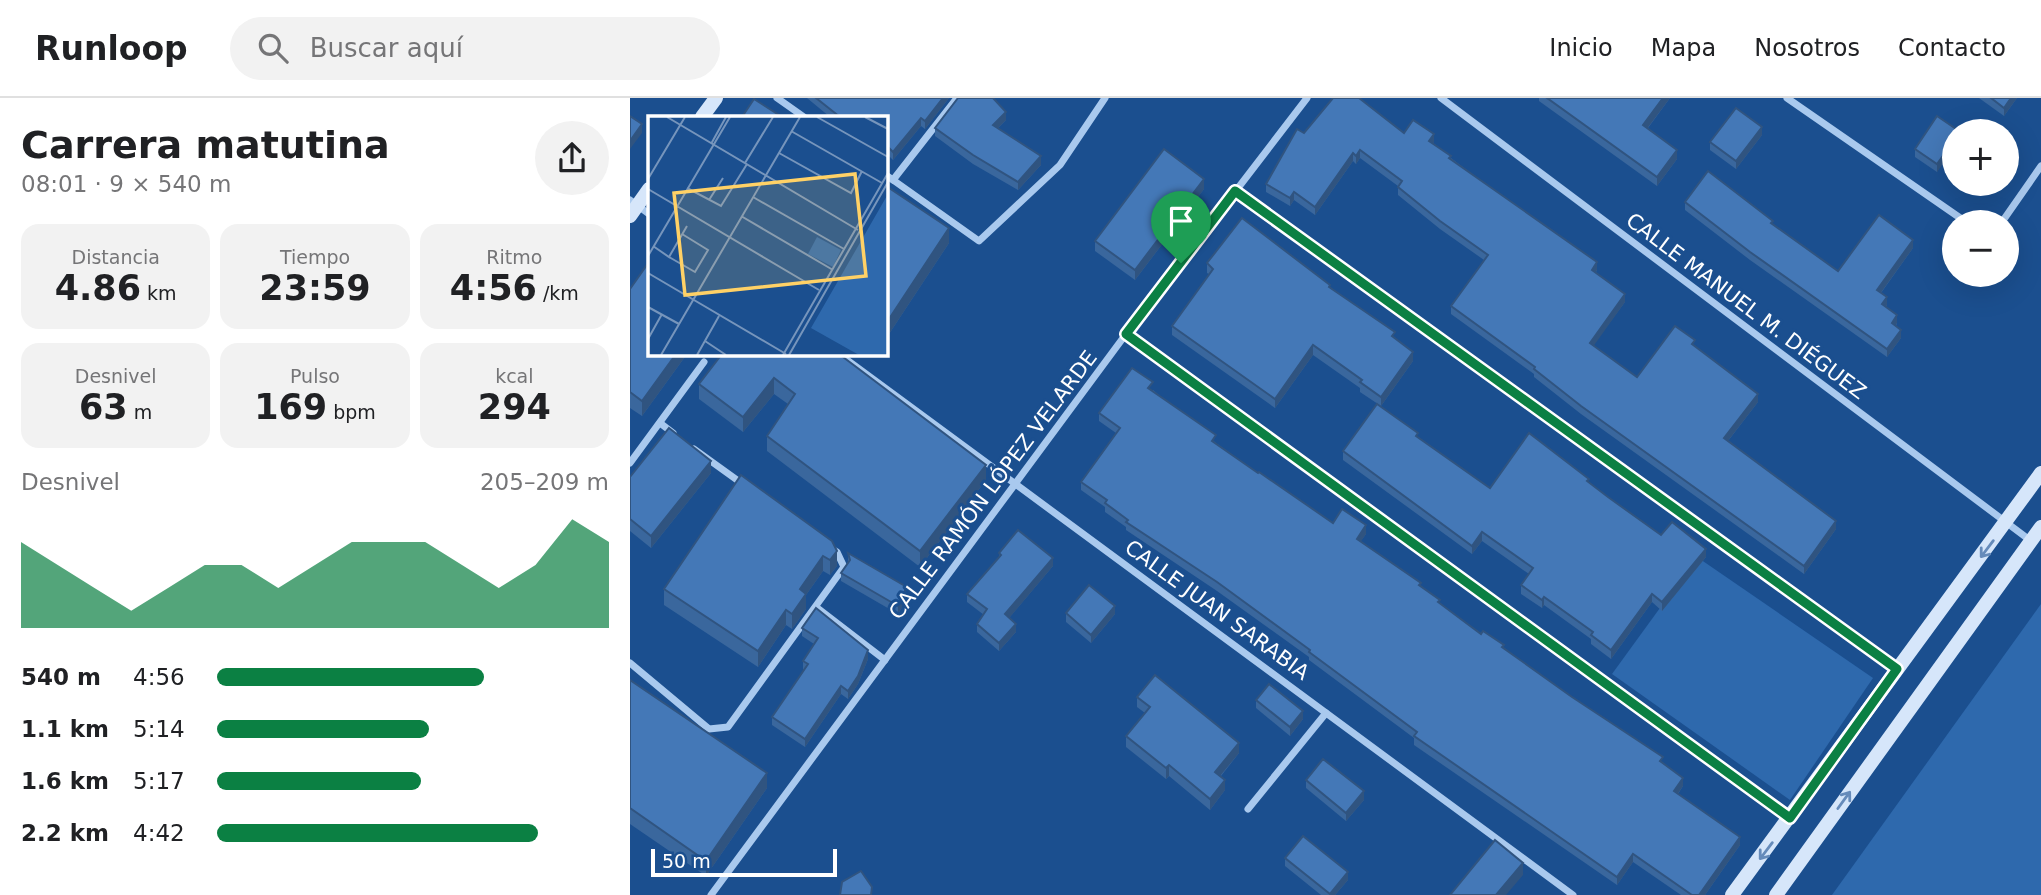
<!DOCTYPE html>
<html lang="es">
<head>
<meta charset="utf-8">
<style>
	:root { --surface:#fff; --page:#f2f2f2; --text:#202124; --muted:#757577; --line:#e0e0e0; --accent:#0b8043 }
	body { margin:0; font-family:"DejaVu Sans",sans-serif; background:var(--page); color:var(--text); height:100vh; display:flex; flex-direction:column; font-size:26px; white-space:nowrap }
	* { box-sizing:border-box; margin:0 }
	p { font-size:23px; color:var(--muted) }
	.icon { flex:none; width:38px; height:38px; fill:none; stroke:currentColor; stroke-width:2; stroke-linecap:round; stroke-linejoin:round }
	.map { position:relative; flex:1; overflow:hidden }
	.details { display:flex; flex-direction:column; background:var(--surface); width:630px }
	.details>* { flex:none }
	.buttons { position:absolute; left:1312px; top:21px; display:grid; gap:14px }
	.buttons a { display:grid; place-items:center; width:77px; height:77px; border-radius:50%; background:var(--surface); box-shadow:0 7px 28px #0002; font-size:35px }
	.scale { position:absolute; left:21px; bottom:18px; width:186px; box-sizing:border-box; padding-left:7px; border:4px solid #fff; border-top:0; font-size:19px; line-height:24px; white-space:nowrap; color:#fff; -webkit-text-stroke:5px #1b4f8f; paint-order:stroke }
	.pin { position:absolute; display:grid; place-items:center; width:60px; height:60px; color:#fff; margin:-72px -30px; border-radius:50% 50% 50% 0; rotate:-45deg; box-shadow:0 0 7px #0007 }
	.pin .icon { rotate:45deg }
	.round { display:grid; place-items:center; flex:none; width:74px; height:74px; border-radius:37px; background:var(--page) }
	.headline { display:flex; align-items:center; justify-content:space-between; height:119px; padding:0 21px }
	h1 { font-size:38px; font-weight:800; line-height:52px }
	.figures { display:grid; grid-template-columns:repeat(3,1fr); gap:10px; height:119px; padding:7px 21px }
	.figures div { display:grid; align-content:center; border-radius:18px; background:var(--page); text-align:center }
	.figures b { font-size:35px; font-weight:800 }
	.figures small { font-size:19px; font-weight:400 }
	.figures p { font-size:19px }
	.chart { height:196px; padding:14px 21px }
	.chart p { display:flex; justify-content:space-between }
	.chart svg { width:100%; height:126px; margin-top:7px; fill:var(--accent); opacity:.7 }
	ul { padding:0 21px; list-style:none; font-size:23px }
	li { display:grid; grid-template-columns:112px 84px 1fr; align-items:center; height:52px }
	li i { height:18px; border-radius:9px; background:var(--accent) }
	header { display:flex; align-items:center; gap:42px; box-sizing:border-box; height:98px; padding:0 35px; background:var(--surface); border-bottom:2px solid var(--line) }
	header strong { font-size:33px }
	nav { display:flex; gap:38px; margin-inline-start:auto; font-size:24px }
	.search { width:490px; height:63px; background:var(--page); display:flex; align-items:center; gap:18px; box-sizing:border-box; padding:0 24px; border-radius:38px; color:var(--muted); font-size:26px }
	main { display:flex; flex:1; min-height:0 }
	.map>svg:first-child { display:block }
	.green { fill:#2e69ad }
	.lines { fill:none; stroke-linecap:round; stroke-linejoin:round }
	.street { stroke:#a9c9ee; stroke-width:7 }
	.secondary { stroke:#d6e6fa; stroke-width:14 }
	.wall { fill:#3a679d }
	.shaded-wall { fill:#305480 }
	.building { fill:#4478b7; stroke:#305480; stroke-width:2 }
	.oneway { stroke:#668bba }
	.route-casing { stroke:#fff; stroke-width:14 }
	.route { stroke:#0b8043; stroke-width:9 }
	.labels { text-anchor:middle; stroke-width:6; stroke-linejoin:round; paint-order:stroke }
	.street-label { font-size:21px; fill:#fff; stroke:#1b4f8f }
	.inset-road { fill:none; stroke:#7695bc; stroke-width:2 }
	.view { fill:#ffd166; fill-opacity:0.15; stroke:#ffd166; stroke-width:3.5 }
	.inset-edge { fill:none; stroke:#fff; stroke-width:3.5 }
</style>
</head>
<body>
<header>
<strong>Runloop</strong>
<div class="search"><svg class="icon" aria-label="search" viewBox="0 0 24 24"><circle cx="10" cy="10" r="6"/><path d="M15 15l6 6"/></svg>Buscar aquí</div>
<nav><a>Inicio</a><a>Mapa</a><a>Nosotros</a><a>Contacto</a></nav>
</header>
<main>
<section class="details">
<div class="headline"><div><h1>Carrera matutina</h1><p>08:01 · 9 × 540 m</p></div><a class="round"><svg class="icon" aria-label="share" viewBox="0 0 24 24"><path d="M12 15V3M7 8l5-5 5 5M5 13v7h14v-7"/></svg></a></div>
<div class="figures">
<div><p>Distancia</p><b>4.86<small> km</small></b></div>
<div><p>Tiempo</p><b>23:59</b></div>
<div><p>Ritmo</p><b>4:56<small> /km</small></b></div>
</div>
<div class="figures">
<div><p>Desnivel</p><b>63<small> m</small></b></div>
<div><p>Pulso</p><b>169<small> bpm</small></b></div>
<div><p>kcal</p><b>294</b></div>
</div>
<div class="chart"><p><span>Desnivel</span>205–209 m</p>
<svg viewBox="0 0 160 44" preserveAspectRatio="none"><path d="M0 44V14L10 22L20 30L30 38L40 30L50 22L60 22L70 30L80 22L90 14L100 14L110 14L120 22L130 30L140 22L150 6L160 14V44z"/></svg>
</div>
<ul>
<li><b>540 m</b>4:56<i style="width:68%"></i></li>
<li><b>1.1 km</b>5:14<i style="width:54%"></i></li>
<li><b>1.6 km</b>5:17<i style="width:52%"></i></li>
<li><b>2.2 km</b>4:42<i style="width:82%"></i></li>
</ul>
</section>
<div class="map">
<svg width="1411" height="797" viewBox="0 0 1411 797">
	<rect width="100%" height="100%" fill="#1b4f8f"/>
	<g class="green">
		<polygon points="1067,459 1243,580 1160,702 982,576"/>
		<polygon points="1411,506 1411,797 1202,797"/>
	</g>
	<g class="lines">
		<g class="street">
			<polyline points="147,0 174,19"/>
			<polyline points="811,0 1401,443"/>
			<polyline points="1157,0 1336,124"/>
			<polyline points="256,77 349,143 430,67 475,0"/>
			<polyline points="263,82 327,0"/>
			<polyline points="605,93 1267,571"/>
			<polyline points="0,102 19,116"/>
			<polyline points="1372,124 1411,68"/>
			<polyline points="496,236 1160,720"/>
			<polyline points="209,256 943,797"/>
			<polyline points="30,325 43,335"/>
			<polyline points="64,351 114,387"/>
			<polyline points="0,365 74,264"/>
			<polyline points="186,509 255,562"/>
			<polyline points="0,565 79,631 98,629 214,469 207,454 200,450"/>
			<polyline points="618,711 696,615"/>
			<polyline points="81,797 496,236 677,0"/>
		</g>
		<g class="secondary">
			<polyline points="72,19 86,0"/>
			<polyline points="0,118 19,91"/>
			<polyline points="1102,797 1411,375"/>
			<polyline points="1146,797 1411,429"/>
		</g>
	</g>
	<g class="wall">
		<polygon points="177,0 319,0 295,31 291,28 263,62 256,55 256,19 200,19"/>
		<polygon points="909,0 1040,0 1018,30 1047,61 1027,88 909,3"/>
		<polygon points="1349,0 1387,0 1374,18"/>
		<polygon points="376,22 368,30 411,67 388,92 343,66 305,38 305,30"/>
		<polygon points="1329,33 1307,74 1285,59 1285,51"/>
		<polygon points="674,35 774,35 804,44 803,45 821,60 967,172 966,174 995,204 963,247 1007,279 1065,248 1128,304 1098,343 1206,431 1174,476 951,316 904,279 904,276 821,216 821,208 854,162 810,131 768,97 768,88 730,60 726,66 723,63 685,117 664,102 660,108 636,94 636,86"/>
		<polygon points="1132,37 1106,71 1080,52 1080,44"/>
		<polygon points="256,88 319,145 257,239 256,238"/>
		<polygon points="574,91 505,182 465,153 465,143"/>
		<polygon points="1055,104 1143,126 1208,173 1283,150 1251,195 1257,207 1256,209 1267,225 1266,228 1271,240 1257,259 1120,162 1055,112"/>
		<polygon points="577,165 700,191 765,241 783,263 751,308 730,294 730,290 683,257 645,310 542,237 542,228 579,176 577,175"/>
		<polygon points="0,191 19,256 57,256 12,318 0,310"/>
		<polygon points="92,256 356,382 290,469 137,353 137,338 158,306 144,296 113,334 69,301 69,286"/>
		<polygon points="523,292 586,345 628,375 703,425 736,436 730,444 791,488 810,506 1033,665 1053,688 1048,696 1110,747 1075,797 1051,797 1003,764 987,787 784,647 784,640 679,562 679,559 587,493 496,432 496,429 475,414 475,409 451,392 451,384 486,335 469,323 469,315"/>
		<polygon points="788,339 860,390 959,385 1031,437 1076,459 1032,513 1022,504 981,561 961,546 961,541 914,507 912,510 891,496 891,487 899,476 852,443 842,456 713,362 713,353"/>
		<polygon points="81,375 21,450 0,433 0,379"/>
		<polygon points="111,377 207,468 200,477 193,473 176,497 176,511 162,531 156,527 128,569 34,507 34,491"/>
		<polygon points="218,455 275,504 268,516 211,483 211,475 218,464"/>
		<polygon points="369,455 423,468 379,520 386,534 369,553 347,534 347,526 354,517 337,504 337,496 369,460"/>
		<polygon points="436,515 485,516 461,545 436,524"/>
		<polygon points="172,530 238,561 228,586 218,601 211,596 175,649 142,627 142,619 174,572 173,571 173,563 184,546 172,538"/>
		<polygon points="0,582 137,690 76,778 0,726"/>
		<polygon points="507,599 609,655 591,678 595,692 580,712 539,678 536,681 496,649 496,638 515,615 507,609"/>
		<polygon points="626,602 673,621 660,638 626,610"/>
		<polygon points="676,682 734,702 716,723 676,690"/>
		<polygon points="655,760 718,782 705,797 691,797 655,768"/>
	</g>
	<g class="shaded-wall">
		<polygon points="313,0 319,0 295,31 295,23"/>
		<polygon points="1033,0 1040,0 1013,36 1013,27"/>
		<polygon points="1381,0 1387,0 1374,18 1374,10"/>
		<polygon points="376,14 376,22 363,35 363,27"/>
		<polygon points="291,20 291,28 263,62 263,54"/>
		<polygon points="12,26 12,35 0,51 0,43"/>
		<polygon points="1132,29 1132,37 1106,71 1106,63"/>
		<polygon points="804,36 804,44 799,51 799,43"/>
		<polygon points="1325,41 1325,49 1307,74 1307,66"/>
		<polygon points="730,52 730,60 726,66 726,58"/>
		<polygon points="1047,52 1047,61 1027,88 1027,79"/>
		<polygon points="723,55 723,63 685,117 685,109"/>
		<polygon points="411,58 411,67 388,92 388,84"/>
		<polygon points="574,81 574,91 505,182 505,172"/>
		<polygon points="664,94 664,102 660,108 660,100"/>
		<polygon points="319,130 319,145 257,239 257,224"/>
		<polygon points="1283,142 1283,150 1247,200 1247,192"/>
		<polygon points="967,164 967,172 962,180 962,172"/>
		<polygon points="995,196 995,204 960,253 960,245"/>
		<polygon points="1257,199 1257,207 1252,214 1252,206"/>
		<polygon points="1267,217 1267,225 1262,233 1262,225"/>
		<polygon points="1271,232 1271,240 1257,259 1257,251"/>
		<polygon points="683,247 683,257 645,310 645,301"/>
		<polygon points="783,254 783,263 751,308 751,299"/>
		<polygon points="46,256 57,256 12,318 12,303"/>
		<polygon points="144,280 144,296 113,334 113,319"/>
		<polygon points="1128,296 1128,304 1094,348 1094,340"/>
		<polygon points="81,363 81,375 21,450 21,438"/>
		<polygon points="356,367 356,382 290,469 290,453"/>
		<polygon points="1206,423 1206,431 1174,476 1174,468"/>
		<polygon points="736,427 736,436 727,449 727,441"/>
		<polygon points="852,434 852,443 842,456 842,448"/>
		<polygon points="1076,451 1076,459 1032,513 1032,504"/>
		<polygon points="207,453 207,468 200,477 200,462"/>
		<polygon points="193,458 193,473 176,497 176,511 162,531 162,516 170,491"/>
		<polygon points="423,460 423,468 375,525 375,516"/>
		<polygon points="275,496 275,504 268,516 268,508"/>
		<polygon points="1022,496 1022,504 981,561 981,552"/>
		<polygon points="914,499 914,507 912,510 912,502"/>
		<polygon points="485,508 485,516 461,545 461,537"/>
		<polygon points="156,512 156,527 128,569 128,553"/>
		<polygon points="386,526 386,534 369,553 369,545"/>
		<polygon points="238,552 238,561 228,586 218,601 218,593"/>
		<polygon points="211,588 211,596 175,649 175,641"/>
		<polygon points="673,613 673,621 660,638 660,629"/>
		<polygon points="609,645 609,655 585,684 585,674"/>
		<polygon points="539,667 539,678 536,681 536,670"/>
		<polygon points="137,675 137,690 76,778 76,763"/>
		<polygon points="1053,680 1053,688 1044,701 1044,693"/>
		<polygon points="595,682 595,692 580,712 580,701"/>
		<polygon points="734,693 734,702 716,723 716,715"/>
		<polygon points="1110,739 1110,747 1075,797 1069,797"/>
		<polygon points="1003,756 1003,764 987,787 987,779"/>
		<polygon points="893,765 893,777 876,797 866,797"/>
		<polygon points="718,774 718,782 705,797 700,797"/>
	</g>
	<g class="building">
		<polygon points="186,0 313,0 295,23 291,20 263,54 256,47 256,19 210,19"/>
		<polygon points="328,0 363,0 376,14 363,27 411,58 388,84 343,57 305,30"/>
		<polygon points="703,0 729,0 774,35 783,22 804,36 799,43 821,58 819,60 967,164 962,172 995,196 960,245 1007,279 1045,228 1065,242 1062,246 1128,296 1094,340 1206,423 1174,468 951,308 904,271 905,269 821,208 858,157 810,123 768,89 772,83 730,52 726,58 723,55 685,109 664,94 660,100 636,86 667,31 674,35"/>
		<polygon points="917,0 1033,0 1013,27 1047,52 1027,79"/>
		<polygon points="1361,0 1381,0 1374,10"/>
		<polygon points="124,1 152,19 112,19"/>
		<polygon points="1106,10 1132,29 1106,63 1080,44"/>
		<polygon points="0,18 12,26 0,43"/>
		<polygon points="1307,18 1329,33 1325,33 1325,41 1307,66 1285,51"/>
		<polygon points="534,51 574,81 505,172 465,143"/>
		<polygon points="1078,73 1143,123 1141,125 1208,173 1249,117 1283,142 1247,192 1257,199 1252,206 1267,217 1262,225 1271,232 1257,251 1120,154 1055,104"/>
		<polygon points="256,88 319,130 257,224 256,223"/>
		<polygon points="612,120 700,187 699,189 765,234 762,238 783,254 751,299 730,284 732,282 683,247 645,301 542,228 583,171 577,165"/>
		<polygon points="19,164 19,256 46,256 12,303 0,294 0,191"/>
		<polygon points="92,256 209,256 356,367 290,453 137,338 165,296 144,280 113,319 69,286"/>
		<polygon points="502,270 523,284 518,290 586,337 582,343 628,375 629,374 703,425 712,411 736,427 727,441 791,485 789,487 810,502 808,504 851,536 853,533 874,547 872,549 942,599 1033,659 1030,663 1053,680 1044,693 1110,739 1069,797 1062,797 1003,756 987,779 784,638 787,634 679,554 680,552 587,484 496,424 498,422 475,405 477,402 451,384 490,330 469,315"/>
		<polygon points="747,306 788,335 786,338 860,390 899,335 959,381 957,383 978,399 1031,437 1042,424 1076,451 1032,504 1022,496 981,552 961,537 963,534 914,499 912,502 891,487 903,470 852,434 842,448 713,353"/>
		<polygon points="39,330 81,363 21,438 0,421 0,379"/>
		<polygon points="111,377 202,443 207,453 200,462 193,458 170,491 176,496 162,516 156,512 128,553 34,491"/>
		<polygon points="388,432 423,460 375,516 386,526 369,545 347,526 357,511 337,496 371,457 369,455"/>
		<polygon points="218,455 275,488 275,496 268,508 211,475 220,462"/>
		<polygon points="459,487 485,508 461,537 436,515"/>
		<polygon points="186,510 238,552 228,578 218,593 211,588 175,641 142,619 178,566 173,563 188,540 172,530"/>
		<polygon points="525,577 609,645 585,674 595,682 580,701 539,667 536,670 496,638 520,609 507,599"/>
		<polygon points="0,582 137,675 76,763 0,710"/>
		<polygon points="639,586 673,613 660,629 626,602"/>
		<polygon points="693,661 734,693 716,715 676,682"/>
		<polygon points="673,738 718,774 700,796 655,760"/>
		<polygon points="865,742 893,765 866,797 820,797"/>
		<polygon points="231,773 242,789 241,797 210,797 212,784"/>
	</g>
	<defs><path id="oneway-shaft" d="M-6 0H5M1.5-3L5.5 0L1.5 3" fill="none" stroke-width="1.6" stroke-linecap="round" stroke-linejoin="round" transform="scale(1.75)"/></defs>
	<g class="oneway">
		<use href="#oneway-shaft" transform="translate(1357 451) rotate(127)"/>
		<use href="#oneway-shaft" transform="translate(1214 702) rotate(-54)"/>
		<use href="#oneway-shaft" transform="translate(1136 753) rotate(127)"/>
	</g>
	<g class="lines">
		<g class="route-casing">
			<polygon id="route" points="605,93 1267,571 1160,720 496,236"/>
		</g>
		<use href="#route" class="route"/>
	</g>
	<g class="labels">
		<g class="street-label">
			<text transform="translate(1116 208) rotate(37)" y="7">CALLE MANUEL M. DIÉGUEZ</text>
			<text transform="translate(363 387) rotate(-53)" y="7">CALLE RAMÓN LÓPEZ VELARDE</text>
			<text transform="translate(587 512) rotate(36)" y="7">CALLE JUAN SARABIA</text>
		</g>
	</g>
	<g transform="translate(18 18)">
		<rect width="240" height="240" fill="#1b4f8f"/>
		<path d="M240,78v161h-29l-48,-27zM169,121l24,13 -8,17 -25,-13z" fill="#2e69ad"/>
		<path class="inset-road" d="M19,1l191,113M169,1l71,40M217,1l23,12M143,15l91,52M63,28l15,-27M131,37l72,40 11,-22M97,47l28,-46M0,63l37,-62M39,72l34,18 26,-42M0,73l171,101M105,81l91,52M61,84l14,-22M93,100l92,54M5,130l16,11 18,-31M0,140l82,-139M21,141l26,15 13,-22 -26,-16M0,157l138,81M0,191l31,17M0,223l14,-25M57,225l21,14M13,239l139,-238M49,239l22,-39M135,239l105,-182M141,239l99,-173"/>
		<path class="view" d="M207,58l11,102 -181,19 -11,-102z"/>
		<rect width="240" height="240" class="inset-edge"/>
	</g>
</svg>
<div class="buttons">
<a>+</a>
<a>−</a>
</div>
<div class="scale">50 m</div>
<div class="pin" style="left:551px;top:165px;background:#1e9e55"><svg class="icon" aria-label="arrive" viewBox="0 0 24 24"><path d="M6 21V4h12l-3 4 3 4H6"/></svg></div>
</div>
</main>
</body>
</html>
